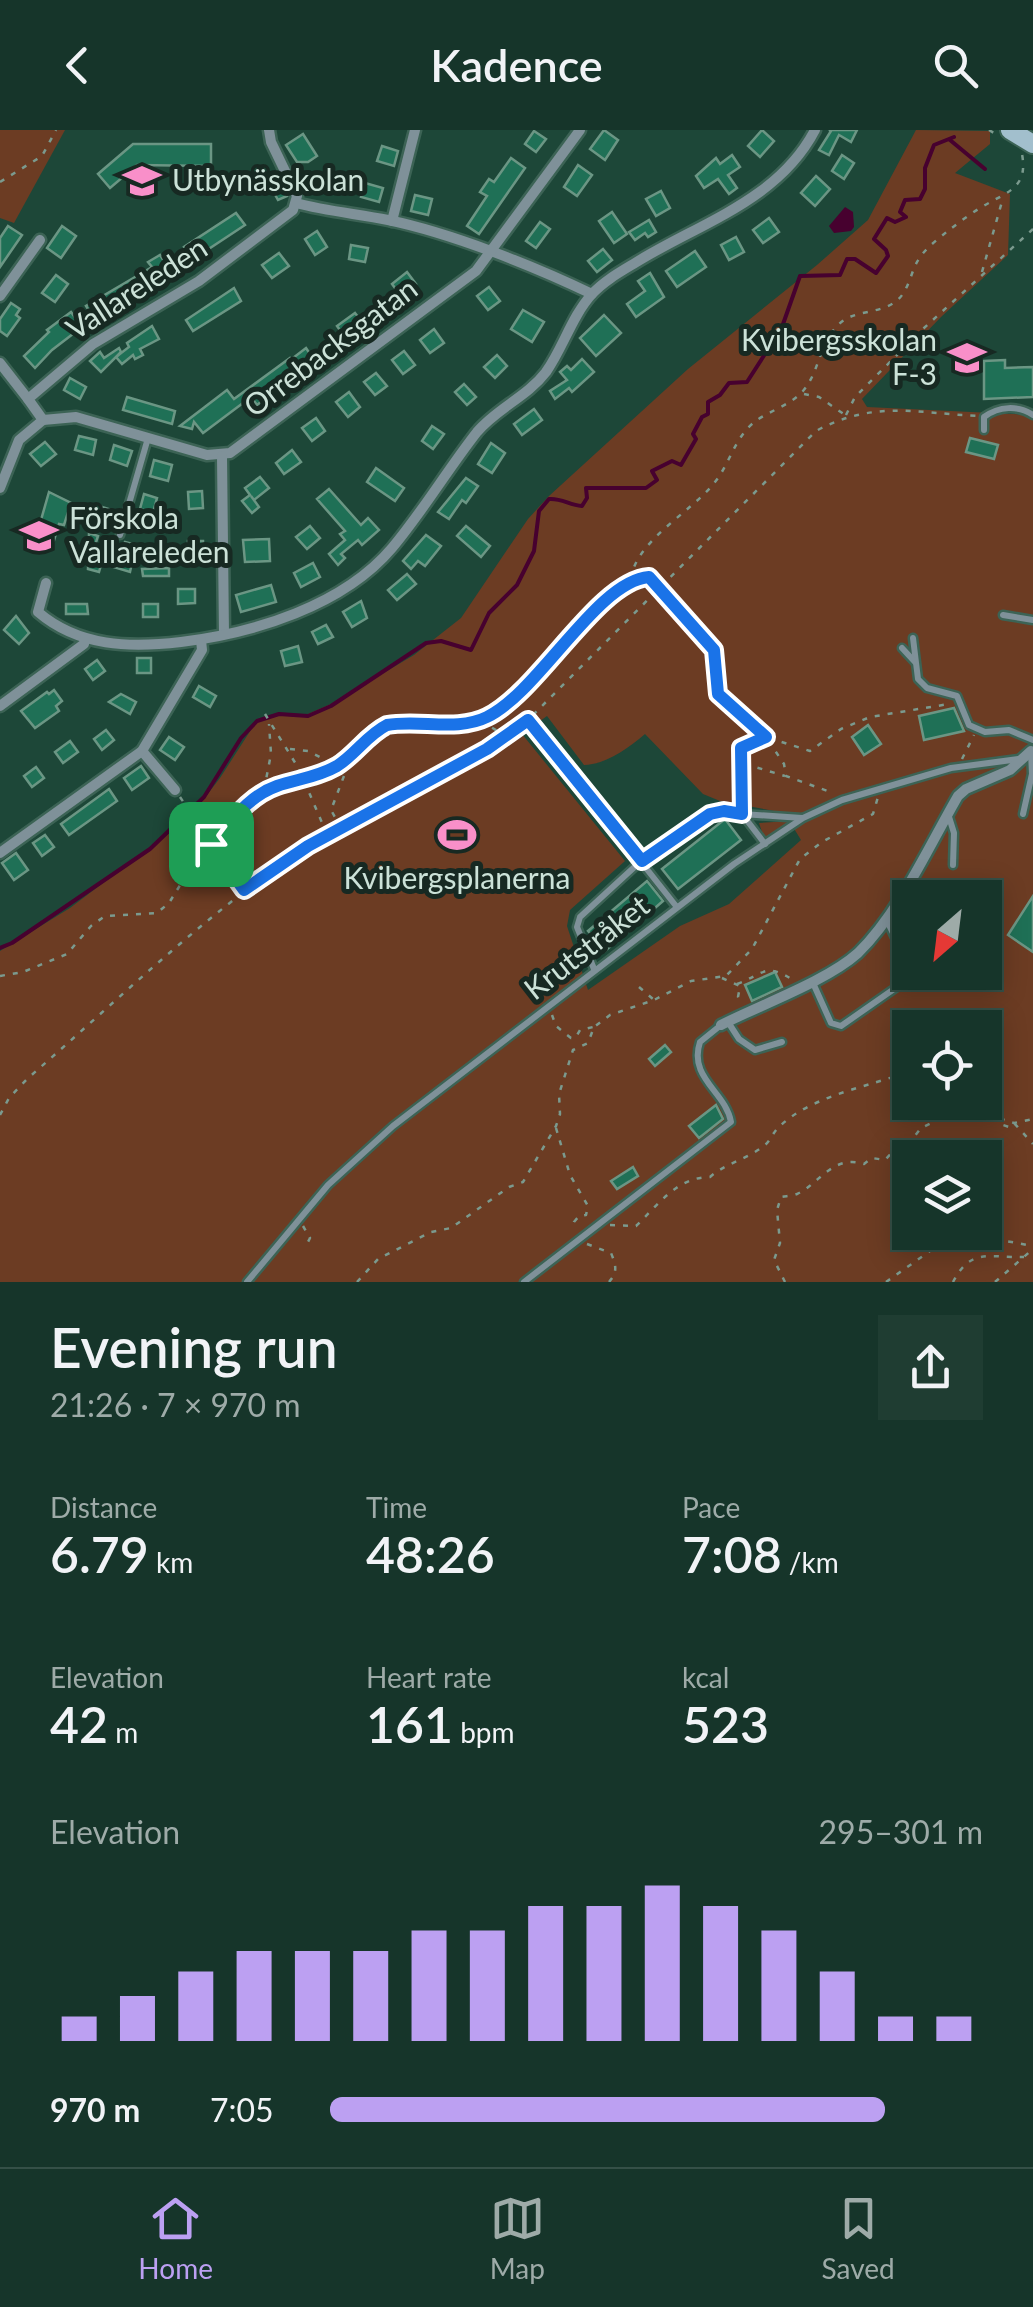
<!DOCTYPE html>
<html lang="en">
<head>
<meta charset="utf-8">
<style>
	:root { --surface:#16352a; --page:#1f3d32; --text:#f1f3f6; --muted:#9eaba8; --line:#355047; --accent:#bca0f2 }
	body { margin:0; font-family:Lato,sans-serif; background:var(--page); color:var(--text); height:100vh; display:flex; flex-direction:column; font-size:38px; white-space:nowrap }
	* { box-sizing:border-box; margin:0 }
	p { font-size:32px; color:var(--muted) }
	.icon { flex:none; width:55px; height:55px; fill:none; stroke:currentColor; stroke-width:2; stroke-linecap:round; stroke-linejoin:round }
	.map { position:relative; height:1152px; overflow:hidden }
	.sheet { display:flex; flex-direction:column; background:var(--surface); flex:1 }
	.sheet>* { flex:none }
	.needle { width:65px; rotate:208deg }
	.controls { position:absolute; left:892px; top:750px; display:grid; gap:20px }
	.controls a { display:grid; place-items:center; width:110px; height:110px; border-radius:0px; background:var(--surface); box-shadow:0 5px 25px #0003,0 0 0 2px var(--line); font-size:50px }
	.pin { position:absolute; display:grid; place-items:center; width:85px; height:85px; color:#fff; margin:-42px; border-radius:20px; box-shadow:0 5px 15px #0006 }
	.round { display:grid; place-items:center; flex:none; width:105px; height:105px; border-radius:0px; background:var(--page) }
	.overview { display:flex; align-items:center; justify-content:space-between; height:170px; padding:0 50px }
	h1 { font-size:55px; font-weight:600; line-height:75px }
	.stats { display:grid; grid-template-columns:repeat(3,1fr); gap:15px; height:170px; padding:10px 50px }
	.stats div { display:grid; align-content:center }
	.stats b { font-size:50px; font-weight:600 }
	.stats small { font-size:28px; font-weight:400 }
	.stats p { font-size:28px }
	.chart { height:280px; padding:20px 50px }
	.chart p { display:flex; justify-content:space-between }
	.chart svg { width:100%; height:180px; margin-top:10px; stroke:var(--accent); stroke-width:6 }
	ul { padding:0 50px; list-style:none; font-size:32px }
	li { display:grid; grid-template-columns:160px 120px 1fr; align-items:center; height:75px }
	li i { height:25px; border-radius:12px; background:var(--accent) }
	header { display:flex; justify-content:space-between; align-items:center; height:130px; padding:0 50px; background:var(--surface); font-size:45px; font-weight:600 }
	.dock { display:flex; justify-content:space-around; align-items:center; height:140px; border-top:2px solid var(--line); background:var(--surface); font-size:28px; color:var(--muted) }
	.dock a { display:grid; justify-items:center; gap:5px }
	.dock .current { color:var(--accent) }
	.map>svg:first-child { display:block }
	.green { fill:#6c3c23; fill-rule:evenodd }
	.water { fill:#47012f }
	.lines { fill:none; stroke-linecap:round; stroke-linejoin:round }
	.stream { stroke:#47012f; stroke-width:4 }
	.building { fill:#1f7056; stroke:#6b9684; stroke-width:2.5 }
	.lane-casing { stroke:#3c6355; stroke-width:11 }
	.street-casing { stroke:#3c6355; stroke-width:15 }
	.secondary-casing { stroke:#3c6355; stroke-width:22 }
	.path { stroke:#7b9a8e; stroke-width:2.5; stroke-dasharray:5 8; stroke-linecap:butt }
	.lane { stroke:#7f9199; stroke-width:6 }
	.street { stroke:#7f9199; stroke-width:10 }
	.secondary { stroke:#a2bfcd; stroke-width:18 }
	.route-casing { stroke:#fff; stroke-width:20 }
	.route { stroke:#1a73e8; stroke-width:12 }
	.labels { text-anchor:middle; stroke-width:10; stroke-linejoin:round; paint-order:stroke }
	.poi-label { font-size:30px; fill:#cce2d8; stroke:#172922; text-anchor:start }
	.street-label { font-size:30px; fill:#cce2d8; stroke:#172922 }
</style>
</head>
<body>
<header><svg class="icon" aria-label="back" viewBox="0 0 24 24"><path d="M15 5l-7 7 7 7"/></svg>Kadence<svg class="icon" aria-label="search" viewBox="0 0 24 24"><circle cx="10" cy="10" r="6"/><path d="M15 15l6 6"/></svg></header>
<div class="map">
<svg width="1033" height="1152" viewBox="0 0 1033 1152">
	<rect width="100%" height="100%" fill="#1d4738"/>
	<g class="green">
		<polygon points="0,0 65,0 14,93 0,88"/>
		<path d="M916,0l74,1v13l-35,29 55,21 -2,61 -67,62 -79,82 5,8 166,8v867h-1033v-331l70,-43 120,-91 30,-39 36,-56 21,-7 24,2 30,-13 83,-49 47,-37 67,-99 21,-23 139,-127 129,-104 51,-45zM547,586l37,49c23,-1 43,-16 61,-31l58,60 17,7 65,12 4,8 -30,2 6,18 23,-13 2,-6 11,18 -72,64 -49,22 -92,64 -21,-64 3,-16 55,-49 -103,-127zM910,768h75v74h-75zM910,898h75v74h-75zM910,1028h75v74h-75z"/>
	</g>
	<polygon class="water" points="845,77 853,82 854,97 851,101 834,103 829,96"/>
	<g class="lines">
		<g class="stream">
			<polyline points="950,10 985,39"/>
			<path d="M0,818l12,-5 138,-94 54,-52 37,-59 16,-17 22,-7 29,2 23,-10 95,-63 15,-2 30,9 18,-37 28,-28 17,-34 5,-40 10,-12c13,-1 20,6 33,7l5,-8 -1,-10h60l11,-8 -5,-9 20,-10 9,4 15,-26 -3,-5 9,-17 6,-3v-12l12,-7 9,-12 18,-1 18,-28 24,-14 1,-8 -8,-5 18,-51 40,-1 7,-16h8l21,14 12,-17 -2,-6 -12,-11 13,-21 8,4 11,-5 -6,-5 5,-12 15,-1 5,-10v-21l9,-23 20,-8"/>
		</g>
	</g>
	<g class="building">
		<polygon points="604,0 618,10 605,30 590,19"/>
		<polygon points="762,0 774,11 760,27 748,16"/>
		<polygon points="829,0 857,0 851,12 839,5 829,25 819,20 831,1"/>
		<polygon points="534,1 546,9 536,22 525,14"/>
		<polygon points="303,4 317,26 308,32 297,32 286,15"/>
		<polygon points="133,14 211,14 211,36 137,35 110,58 98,44"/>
		<polygon points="382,16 398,21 394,36 377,31"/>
		<polygon points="732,25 740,37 728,45 737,58 729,64 718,49 704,58 696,46 716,28 720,34"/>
		<polygon points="842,25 854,33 844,49 832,41"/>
		<polygon points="511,28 525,38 479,104 467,96 487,66 480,62 489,49 494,52"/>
		<polygon points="578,35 592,45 577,66 564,57"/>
		<polygon points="276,42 287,66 278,70 267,50"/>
		<polygon points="328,42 348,47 344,64 324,58"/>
		<polygon points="816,46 830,59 815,76 801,63"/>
		<polygon points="365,53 383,58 379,72 361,67"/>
		<polygon points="661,61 670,78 656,86 646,69"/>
		<polygon points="415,65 432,69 428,85 411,81"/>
		<polygon points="612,82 627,104 614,113 599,91"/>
		<polygon points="236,83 245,95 192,130 184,117"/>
		<polygon points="769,88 779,102 763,113 753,100"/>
		<polygon points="649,90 656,102 648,107 645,103 635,110 629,102"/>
		<polygon points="540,92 550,99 536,118 526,111"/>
		<polygon points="8,96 22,105 0,137 0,108"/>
		<polygon points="62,96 76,106 61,128 47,118"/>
		<polygon points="317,101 327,117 315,125 305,109"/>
		<polygon points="736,107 744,122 729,130 721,115"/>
		<polygon points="351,115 368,118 365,132 349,129"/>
		<polygon points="603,119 612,130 597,142 588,131"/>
		<polygon points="695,121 706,137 677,157 666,141"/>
		<polygon points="279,123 289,136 272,148 262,135"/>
		<polygon points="160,125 166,134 172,130 180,142 95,190 86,176 152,137 148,132"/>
		<polygon points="407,142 416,154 401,166 392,154"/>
		<polygon points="650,143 664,167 636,187 627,174 645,161 638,151"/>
		<polygon points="56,145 68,154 55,172 42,163"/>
		<polygon points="489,157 500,171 488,180 477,166"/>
		<polygon points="234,158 241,171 193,201 186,190"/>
		<polygon points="11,173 20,179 16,185 20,188 7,206 0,201 0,189"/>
		<polygon points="523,180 544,192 532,212 511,199"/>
		<polygon points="71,182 82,197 52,220 35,238 24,226 49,202 47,200"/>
		<polygon points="355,183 363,193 345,207 337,196"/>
		<polygon points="604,185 621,203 596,226 580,208"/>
		<polygon points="152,196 159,209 140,219 143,225 135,229 133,225 122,234 116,227 129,217 127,213"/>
		<polygon points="434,199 444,213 430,223 420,210"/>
		<polygon points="119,218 121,222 101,242 90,231 100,222 104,228"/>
		<polygon points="306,218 314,230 301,239 293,228"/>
		<polygon points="404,221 415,235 403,244 392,230"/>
		<polygon points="497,225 507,236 495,248 484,237"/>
		<polygon points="290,228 296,235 283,245 288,251 257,275 251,267 203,303 194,292 192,299 180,296 227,260 234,269"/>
		<polygon points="582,229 594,242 572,262 569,258 555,269 550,261 567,250 560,242 567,236 571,240"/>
		<polygon points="1005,230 1005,238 1033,237 1033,267 984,269 984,231"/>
		<polygon points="376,243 387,256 375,265 364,252"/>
		<polygon points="70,248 86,257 80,269 64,260"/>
		<polygon points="464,254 476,267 467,275 455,262"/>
		<polygon points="349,262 360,277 348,287 336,272"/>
		<polygon points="127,267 175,281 172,294 123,280"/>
		<polygon points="534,279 542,290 522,305 514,294"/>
		<polygon points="316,288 325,301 312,311 302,298"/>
		<polygon points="432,296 444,304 433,319 422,311"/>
		<polygon points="79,306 96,310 93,325 75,320"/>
		<polygon points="970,308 998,315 994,329 966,322"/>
		<polygon points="45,312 56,324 41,336 30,324"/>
		<polygon points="491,313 505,323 492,343 478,334"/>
		<polygon points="114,315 132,321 127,336 110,330"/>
		<polygon points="292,320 301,332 284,344 276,333"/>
		<polygon points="154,330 172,335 168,351 150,346"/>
		<polygon points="376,338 404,358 395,371 367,352"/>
		<polygon points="260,347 269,358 254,370 251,366 259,377 252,383 242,371 250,365 245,358"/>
		<polygon points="466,348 478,356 466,373 462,370 449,389 438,382"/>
		<polygon points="329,359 361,395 368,388 379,400 362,415 358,410 341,424 345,428 338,435 329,424 345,410 340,404 345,401 317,369"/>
		<polygon points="202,361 203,378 189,379 188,362"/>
		<polygon points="49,362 71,373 64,395 59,394 55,407 53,398 47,418 43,418 35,415 37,404"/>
		<polygon points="144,364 157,368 153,383 140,379"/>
		<polygon points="102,377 115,381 110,395 98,391"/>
		<polygon points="310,396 320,408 307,419 296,407"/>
		<polygon points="466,396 490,416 481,427 457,406"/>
		<polygon points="89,403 98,406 92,425 103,428 99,442 88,439"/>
		<polygon points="426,405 441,416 425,436 418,431 411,439 403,431"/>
		<polygon points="269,409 270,431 245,432 243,410"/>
		<polygon points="188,411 203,411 203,426 188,425"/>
		<polygon points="125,412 136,415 130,442 110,436 114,424 117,425"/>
		<polygon points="313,433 320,447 301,457 294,443"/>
		<polygon points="169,438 169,446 143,446 142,439"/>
		<polygon points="407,444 416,454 397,470 388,460"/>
		<polygon points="271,455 276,472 241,482 236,465"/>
		<polygon points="178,459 195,459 195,473 178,474"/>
		<polygon points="361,471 367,488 352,497 343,482"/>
		<polygon points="66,474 87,474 88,484 66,484"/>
		<rect x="143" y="474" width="15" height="13"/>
		<polygon points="16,486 29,503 19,514 4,500"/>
		<polygon points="326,495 333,507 318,514 312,502"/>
		<polygon points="298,516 302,532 285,536 281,521"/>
		<rect x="137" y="528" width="14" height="15"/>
		<polygon points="97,530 105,541 93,550 85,539"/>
		<polygon points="199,556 216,566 210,577 193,567"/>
		<polygon points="54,560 62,571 56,576 59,581 35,598 21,581 47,562 49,564"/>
		<polygon points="121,564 136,572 130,584 109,572"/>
		<polygon points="954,578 964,601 924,610 919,586"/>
		<polygon points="868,595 881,614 864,625 852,607"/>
		<polygon points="106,600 114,610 102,620 94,609"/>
		<polygon points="169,607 184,617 175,630 160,620"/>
		<polygon points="70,611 78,622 63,633 55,622"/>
		<polygon points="141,636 149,648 132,660 124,648"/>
		<polygon points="36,637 44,648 32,657 24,646"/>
		<polygon points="109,659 117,671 69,705 61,694"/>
		<polygon points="725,689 741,710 678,759 662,739"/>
		<polygon points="45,705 54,717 42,726 33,713"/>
		<polygon points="16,723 28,740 14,750 2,733"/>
		<polygon points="647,751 663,771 605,821 588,801"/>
		<polygon points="1033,766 1033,822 1008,805"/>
		<polygon points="775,842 782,857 752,871 745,855"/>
		<polygon points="665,915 671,922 655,936 649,929"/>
		<polygon points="716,975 723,989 699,1008 689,996"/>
		<polygon points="633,1037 638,1046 617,1059 611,1051"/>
	</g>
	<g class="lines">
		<g class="lane-casing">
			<g id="lane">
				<path d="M984,300v-13c15,-11 34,-12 49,-2"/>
				<polyline points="120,405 148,308"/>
				<polyline points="1003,485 1033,490"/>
				<polyline points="913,508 918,549 927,558 957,566 969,595 985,602 1009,600 1033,610"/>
				<polyline points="902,518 915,532"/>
				<polyline points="528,589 676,776"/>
				<polyline points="742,684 802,688"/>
				<polyline points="1023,684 1032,644 1031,622"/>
				<polyline points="949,687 954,703 953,735"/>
				<polyline points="886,789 910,838"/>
				<polyline points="594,839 577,797 580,787 641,731 710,684 724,681 742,684 765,714"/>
				<polyline points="813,853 831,893 841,896 904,852 911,842"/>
				<polyline points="728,892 739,909 755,920 782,912"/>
				<polyline points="247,1152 328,1055 393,996 734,734 803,688 842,670 951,638 1019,629"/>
				<path d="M524,1152l207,-160c-5,-30 -43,-44 -31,-80l21,-17"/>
			</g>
		</g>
		<g class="street-casing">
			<g id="street">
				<path d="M296,73c30,8 62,11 92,17 63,13 146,46 204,74"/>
				<polyline points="392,91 415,0"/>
				<polyline points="0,166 40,110"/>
				<polyline points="0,233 28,269"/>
				<polyline points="43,290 76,287 207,325 230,323 476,141 580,0"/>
				<polyline points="222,326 224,504"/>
				<polyline points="0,358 19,310 43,290 28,269 93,214 199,151 293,80 297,66 271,12 269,0"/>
				<path d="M46,453l-8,29c41,35 92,36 143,30 73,-9 162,-36 211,-94 31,-37 56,-79 85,-116 20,-24 50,-35 69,-60 17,-24 26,-56 46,-78 12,-13 28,-22 43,-31 64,-40 143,-62 180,-133"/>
				<polyline points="0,576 84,514 85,509"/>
				<polyline points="142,621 175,660"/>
				<polyline points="0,723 142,621 202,520 201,510"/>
				<path d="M721,895c39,-20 106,-44 137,-72 41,-40 71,-107 100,-157l8,-7 44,-19 21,-19"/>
			</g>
		</g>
		<g class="secondary-casing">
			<polyline id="secondary" points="1010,0 1033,14"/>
		</g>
		<g class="path">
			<polyline points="989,0 997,5"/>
			<polyline points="0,52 42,26 56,0"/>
			<polyline points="982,142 1003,68"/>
			<polyline points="804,264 819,267 845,285"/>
			<polyline points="846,285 855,267 924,198 1033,99"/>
			<path d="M631,449c4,-38 62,-68 84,-97 15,-19 19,-42 37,-58 15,-13 38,-18 51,-33 17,-20 16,-48 36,-67 14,-14 40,-10 56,-22 13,-9 15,-27 22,-40 7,-13 21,-23 32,-32 12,-9 25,-19 38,-26 23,-13 41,-18 35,-50"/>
			<polyline points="720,566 766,607 810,621 841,599 870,587 949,574"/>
			<polyline points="265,584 299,639 326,702"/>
			<path d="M533,585l283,-284c58,-31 99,-18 162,-15"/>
			<polyline points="481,591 504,605"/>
			<polyline points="290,619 308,621 320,627 319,643"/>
			<polyline points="962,629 974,605"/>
			<polyline points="745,634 785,646"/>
			<polyline points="264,660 271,624 269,594"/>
			<polyline points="180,667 243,759"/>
			<polyline points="742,677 741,618 766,607 784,634 786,646 833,663"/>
			<polyline points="341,698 331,680 352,625"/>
			<polyline points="0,846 23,842 67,824 91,796 105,786 157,783 169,773 187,744 245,675 275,657 311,648 340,634 375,601 403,592 473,592 500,580 557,524 572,501 631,449 649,447 655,451 713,520 719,568"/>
			<polyline points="722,848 740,856 738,867 742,871"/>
			<path d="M737,854c27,-10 28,-22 56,-4"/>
			<polyline points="639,857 653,869"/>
			<polyline points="552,885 556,896 571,908 576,907 580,900 593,897"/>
			<polyline points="985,972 995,970 995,984 1000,994 1009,997 1014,993 1033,1014"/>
			<path d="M0,985l9,-17 18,-19c90,-78 177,-164 277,-230 70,-47 151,-75 219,-126"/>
			<polyline points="556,998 570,1045 588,1076 586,1085 579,1086 574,1092 574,1100"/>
			<path d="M610,1095l26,1c22,-21 41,-49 74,-49 16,-14 38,-18 55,-32 6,-5 8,-13 14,-18 33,-32 90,-40 131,-56"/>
			<polyline points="303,1096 310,1108 308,1112"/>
			<polyline points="957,1102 1033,1116"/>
			<path d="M587,1114l24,9c5,12 7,19 -2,29"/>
			<polyline points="357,1152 378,1129 431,1102 451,1098 509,1057 523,1052 556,996 560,984 559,964 573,920 588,913 594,897 610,885 654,870 691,851 726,846 752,819 800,729 822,712 873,684 878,667"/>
			<path d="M785,1152l-11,-22 6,-17 -3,-33 4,-13c5,-1 11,-1 16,-3 22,-10 36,-40 67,-30l8,-6 13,2 14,-15 11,-3 11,-14 21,-10 37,-6 35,11 19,-4"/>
			<polyline points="886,1152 957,1102"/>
			<path d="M953,1152c18,-35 36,-24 71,-25"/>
			<polyline points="995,1152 1033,1119"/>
		</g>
		<use href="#lane" class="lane"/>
		<use href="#street" class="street"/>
		<use href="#secondary" class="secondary"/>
	</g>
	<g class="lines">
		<g class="route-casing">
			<path id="route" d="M649,447l65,73 4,44 48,43 -25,11 1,66 -18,-3 -14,3 -68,47 -114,-141 -41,29 -179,97 -64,44 -33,-46c20,-22 37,-48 66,-58 21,-7 41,-9 60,-20 19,-12 30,-31 50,-41 32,-6 70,7 100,-8 52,-25 110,-136 162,-140z"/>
		</g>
		<use href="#route" class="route"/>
	</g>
	<defs>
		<g id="school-bare" transform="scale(3)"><path d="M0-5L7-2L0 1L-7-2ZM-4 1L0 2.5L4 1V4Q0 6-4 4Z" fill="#f98fc9" stroke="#172922" stroke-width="2.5" paint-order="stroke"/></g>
		<g id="stadium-bare" transform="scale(3)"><path d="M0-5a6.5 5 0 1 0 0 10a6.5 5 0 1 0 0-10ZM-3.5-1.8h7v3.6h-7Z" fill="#f98fc9" stroke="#172922" stroke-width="2.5" paint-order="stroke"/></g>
	</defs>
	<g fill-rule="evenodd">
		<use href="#school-bare" x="142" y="51"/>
		<use href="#school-bare" x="967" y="228"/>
		<use href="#school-bare" x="39" y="406"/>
		<use href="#stadium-bare" x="457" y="705"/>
	</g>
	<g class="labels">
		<g class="poi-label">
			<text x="172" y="61">Utbynässkolan</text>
			<text x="937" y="221" text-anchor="end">Kvibergsskolan<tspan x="937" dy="34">F-3</tspan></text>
			<text x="69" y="399">Förskola<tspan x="69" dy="34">Vallareleden</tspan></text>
			<text x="457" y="759" text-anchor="middle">Kvibergsplanerna</text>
		</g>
		<g class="street-label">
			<text transform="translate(137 159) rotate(-33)" y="10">Vallareleden</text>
			<text transform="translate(331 218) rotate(-37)" y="10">Orrebacksgatan</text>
			<text transform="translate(587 818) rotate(-38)" y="10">Krutstråket</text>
		</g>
	</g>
</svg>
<div class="controls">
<a><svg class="needle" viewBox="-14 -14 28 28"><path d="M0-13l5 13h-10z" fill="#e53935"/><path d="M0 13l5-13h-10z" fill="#9eaba8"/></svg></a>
<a><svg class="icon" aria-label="locate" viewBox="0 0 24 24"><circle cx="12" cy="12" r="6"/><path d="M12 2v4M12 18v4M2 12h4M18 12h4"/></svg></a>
<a><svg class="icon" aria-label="layers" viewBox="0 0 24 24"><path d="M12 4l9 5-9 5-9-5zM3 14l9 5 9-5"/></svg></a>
</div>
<div class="pin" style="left:211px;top:714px;background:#1e9e55"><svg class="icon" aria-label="arrive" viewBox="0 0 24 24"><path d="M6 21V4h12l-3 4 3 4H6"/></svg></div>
</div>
<section class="sheet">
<div class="overview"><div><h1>Evening run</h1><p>21:26 · 7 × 970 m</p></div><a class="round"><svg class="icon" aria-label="share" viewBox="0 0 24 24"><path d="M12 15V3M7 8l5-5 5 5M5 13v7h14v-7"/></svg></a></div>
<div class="stats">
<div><p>Distance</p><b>6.79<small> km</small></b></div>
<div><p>Time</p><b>48:26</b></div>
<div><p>Pace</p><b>7:08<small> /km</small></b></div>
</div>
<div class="stats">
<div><p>Elevation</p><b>42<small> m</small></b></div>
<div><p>Heart rate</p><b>161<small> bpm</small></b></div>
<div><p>kcal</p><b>523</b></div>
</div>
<div class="chart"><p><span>Elevation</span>295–301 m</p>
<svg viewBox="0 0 160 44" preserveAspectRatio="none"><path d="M5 44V38M15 44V33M25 44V27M35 44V22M45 44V22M55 44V22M65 44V17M75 44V17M85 44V11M95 44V11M105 44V6M115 44V11M125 44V17M135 44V27M145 44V38M155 44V38"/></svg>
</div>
<ul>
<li><b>970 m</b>7:05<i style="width:85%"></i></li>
</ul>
</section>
<nav class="dock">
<a class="current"><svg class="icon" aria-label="home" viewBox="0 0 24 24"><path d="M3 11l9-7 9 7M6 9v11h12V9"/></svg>Home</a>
<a><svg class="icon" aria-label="map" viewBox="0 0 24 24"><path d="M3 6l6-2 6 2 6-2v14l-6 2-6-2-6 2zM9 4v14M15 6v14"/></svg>Map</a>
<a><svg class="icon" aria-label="saved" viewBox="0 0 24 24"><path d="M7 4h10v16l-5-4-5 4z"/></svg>Saved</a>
</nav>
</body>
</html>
